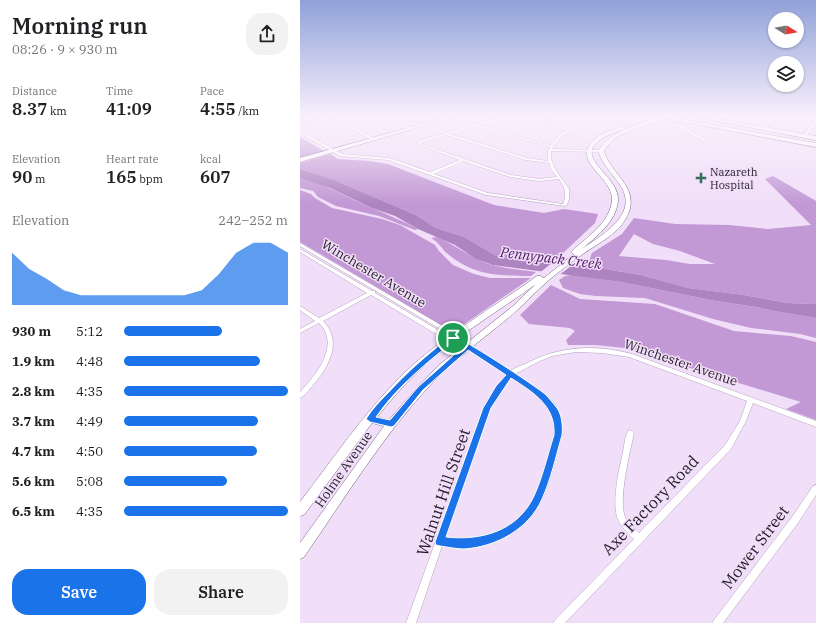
<!DOCTYPE html>
<html lang="en">
<head>
<meta charset="utf-8">
<style>
	:root { --surface:#fff; --page:#f2f2f2; --text:#202124; --muted:#757577; --accent:#1a73e8 }
	body { margin:0; font-family:"IBM Plex Serif",serif; background:var(--page); color:var(--text); height:100vh; display:flex; flex-direction:column; font-size:15px; white-space:nowrap }
	* { box-sizing:border-box; margin:0 }
	p { font-size:13px; color:var(--muted) }
	.icon { flex:none; width:22px; height:22px; fill:none; stroke:currentColor; stroke-width:2; stroke-linecap:round; stroke-linejoin:round }
	.map { position:relative; flex:1; overflow:hidden }
	.sheet { display:flex; flex-direction:column; background:var(--surface); width:300px }
	.sheet>* { flex:none }
	.needle { width:26px; rotate:101deg }
	.tools { position:absolute; left:468px; top:12px; display:grid; gap:8px }
	.tools a { display:grid; place-items:center; width:36px; height:36px; border-radius:50%; background:var(--surface); box-shadow:0 1px 3px #0004; font-size:20px }
	.pin { position:absolute; display:grid; place-items:center; width:34px; height:34px; color:#fff; margin:-17px; border:2px solid #fff; border-radius:50%; box-shadow:0 1px 4px #0007 }
	.round { display:grid; place-items:center; flex:none; width:42px; height:42px; border-radius:16px; background:var(--page) }
	.head { display:flex; align-items:center; justify-content:space-between; height:68px; padding:0 12px }
	h1 { font-size:22px; font-weight:600; line-height:30px }
	.stats { display:grid; grid-template-columns:repeat(3,1fr); gap:6px; height:68px; padding:4px 12px }
	.stats div { display:grid; align-content:center }
	.stats b { font-size:17px; font-weight:600 }
	.stats small { font-size:11px; font-weight:400 }
	.stats p { font-size:11px }
	.chart { height:112px; padding:8px 12px }
	.chart p { display:flex; justify-content:space-between }
	.chart svg { width:100%; height:72px; margin-top:4px; fill:var(--accent); opacity:.7 }
	.action { display:flex; gap:8px; margin-top:auto; padding:8px 12px }
	.action a { flex:1; height:46px; border-radius:16px; background:var(--accent); color:#fff; font-size:16px; font-weight:600; line-height:46px; text-align:center }
	.action a+a { background:var(--page); color:var(--text) }
	ul { padding:0 12px; list-style:none; font-size:13px }
	li { display:grid; grid-template-columns:64px 48px 1fr; align-items:center; height:30px }
	li i { height:10px; border-radius:5px; background:var(--accent) }
	main { display:flex; flex:1; min-height:0 }
	.map>svg:first-child { display:block }
	.forest { fill:#c298d5; fill-rule:evenodd }
	.water { fill:#ad84bf }
	.pier { fill:#f1def9 }
	.lines { fill:none; stroke-linecap:round; stroke-linejoin:round }
	.minor-casing { stroke:#77677f; stroke-width:0.5 }
	.secondary-casing { stroke:#77677f; stroke-width:1 }
	.trunk-casing { stroke:#77677f; stroke-width:1 }
	.minor { fill:#fff; fill-rule:evenodd }
	.secondary { fill:#fff; fill-rule:evenodd }
	.trunk { fill:#fff; fill-rule:evenodd }
	.route { fill:#1a73e8; stroke:#fff; fill-rule:evenodd }
	.poi-dot { fill:#367059; stroke:#f1def9; stroke-width:1.5 }
	.labels { text-anchor:middle; stroke-width:3; stroke-linejoin:round; paint-order:stroke }
	.far-poi-label { font-size:11px; fill:#241d27; stroke:#f1def9; text-anchor:start }
	.street-label { font-size:13px; fill:#241d27; stroke:#f1def9 }
	.water-label { font-size:14px; font-style:italic; fill:#4d1961; stroke:#f1def9 }
	.near-street-label { font-size:16px; fill:#241d27; stroke:#f1def9 }
</style>
</head>
<body>
<main>
<section class="sheet">
<div class="head"><div><h1>Morning run</h1><p>08:26 · 9 × 930 m</p></div><a class="round"><svg class="icon" aria-label="share" viewBox="0 0 24 24"><path d="M12 15V3M7 8l5-5 5 5M5 13v7h14v-7"/></svg></a></div>
<div class="stats">
<div><p>Distance</p><b>8.37<small> km</small></b></div>
<div><p>Time</p><b>41:09</b></div>
<div><p>Pace</p><b>4:55<small> /km</small></b></div>
</div>
<div class="stats">
<div><p>Elevation</p><b>90<small> m</small></b></div>
<div><p>Heart rate</p><b>165<small> bpm</small></b></div>
<div><p>kcal</p><b>607</b></div>
</div>
<div class="chart"><p><span>Elevation</span>242–252 m</p>
<svg viewBox="0 0 160 44" preserveAspectRatio="none"><path d="M0 44V12L10 22L20 28L30 35L40 38L50 38L60 38L70 38L80 38L90 38L100 38L110 35L120 25L130 12L140 6L150 6L160 12V44z"/></svg>
</div>
<ul>
<li><b>930 m</b>5:12<i style="width:60%"></i></li>
<li><b>1.9 km</b>4:48<i style="width:83%"></i></li>
<li><b>2.8 km</b>4:35<i style="width:100%"></i></li>
<li><b>3.7 km</b>4:49<i style="width:82%"></i></li>
<li><b>4.7 km</b>4:50<i style="width:81%"></i></li>
<li><b>5.6 km</b>5:08<i style="width:63%"></i></li>
<li><b>6.5 km</b>4:35<i style="width:100%"></i></li>
</ul>
<div class="action"><a>Save</a><a>Share</a></div>
</section>
<div class="map">
<svg width="516" height="623" viewBox="0 0 516 623">
	<rect width="100%" height="100%" fill="#f1def9"/>
	<g class="forest">
		<polygon points="0,137 24,151 0,157"/>
		<polygon points="30,154 38,159 69,161 88,164 194,205 244,213 264,209 298,214 295,223 261,255 249,261 200,258 164,237 136,228 116,215 32,179 0,169 0,163"/>
		<path d="M473,176l43,25v103l-29,-1 -43,-8 -56,-7 -47,-13 -54,-9 5,-13 30,-19 12,-16 41,6 54,1 39,4 43,-4 -46,-46zM334,234l19,10 27,7 35,13h-25l-24,-4 -47,-4z"/>
		<path d="M0,178c26,6 48,20 72,30 16,7 31,13 46,21l-3,1 -36,-14 -43,-10 -18,-9 -5,-6 -13,-3z"/>
		<polygon points="0,190 11,194 15,198 32,208 82,219 100,225 135,245 139,251 153,265 174,274 190,278 231,278 153,332 0,242"/>
		<path d="M137,237c15,7 25,14 38,21 18,10 41,11 61,14l-5,4c-33,-1 -54,1 -82,-21 -8,-6 -8,-11 -18,-17z"/>
		<polygon points="272,275 321,282 416,301 456,307 474,311 516,318 516,338 500,334 451,328 413,319 345,298 296,296 280,294 263,288 259,280 265,276"/>
		<polygon points="251,285 280,299 355,304 434,331 491,336 516,342 516,420 486,409 501,402 325,348 295,345 268,345 266,340 275,331 270,328 229,324 220,315"/>
	</g>
	<polygon class="water" points="0,169 32,179 116,215 136,228 164,237 200,258 249,261 287,266 341,275 388,288 444,295 487,303 516,304 516,318 474,311 456,307 416,301 321,282 193,265 176,259 155,245 118,229 95,216 72,208 30,188 0,178"/>
	<polygon class="pier" points="256,260 275,263 258,276 238,274"/>
	<g class="lines">
		<g class="minor-casing">
			<g id="minor">
				<polygon points="31,117 36,117 75,139 72,140 33,118 0,127 0,125"/>
				<polygon points="85,117 89,117 112,129 109,130"/>
				<path d="M137,117h4l24,11 9,-4 28,-7 9,1 18,5 18,-6h4l-18,7 31,8 11,-6 17,-6 -6,-3h4l39,14 -3,1 -31,-11 -17,6 -9,5 -8,5 -6,7 -3,5 49,1 2,1 -2,1 -50,-1v8l4,10 14,20v10l-2,6 -2,1 -79,-11 -98,-35 -48,-4 -40,-23v-2h1l41,23 47,4 41,14 30,-12 -43,-16 4,-4 41,-12zM202,119l9,1 51,13 -4,3 -7,9 -6,-1 -65,-19zM176,126l74,21 -2,4v10l-21,-3 -77,-24zM146,135l80,25 23,3 2,6 6,8 -18,2 -28,-4 -90,-31 2,-2zM163,161l47,16 29,4 20,-2c6,8 8,15 4,25l-75,-11 -54,-19z"/>
				<polygon points="471,117 474,117 465,129 463,129 463,127"/>
				<polygon points="515,119 516,119 516,122 506,137 504,137 503,136"/>
				<polygon points="351,120 381,125 407,140 404,141 379,127 350,122 349,121"/>
				<path d="M0,243l151,88 4,6 15,8 40,26c5,-3 11,-6 17,-8 33,-17 69,-19 105,-9l184,67v6l-63,-24 -7,18 -15,28 -166,174h-12l2,-3 79,-81c-7,-7 -14,-13 -17,-22 -5,-18 2,-47 6,-65 1,-7 2,-15 5,-21l2,-1 2,1 2,2c-4,20 -16,66 -9,84 2,6 10,11 14,16l86,-88 15,-24 7,-20 -118,-44 -27,-4 -26,-1 -24,4 -12,5 -25,13c14,10 36,21 43,36 3,7 3,17 4,25 -7,22 -11,47 -22,68 -20,36 -59,49 -98,43l-26,77h-10l78,-215 14,-23 8,-10 -40,-28 -15,-7 -10,-3 -70,-42 -48,26c20,20 6,46 -10,64 -4,5 -8,11 -13,13v-6c16,-17 41,-47 19,-69l-19,10v-4l15,-8 -15,-11v-4l19,12 48,-25 -67,-41v-3l72,42h3v2l70,41 3,1 -1,-2 -147,-87zM211,378c12,8 36,21 41,35 2,6 3,15 2,22 -6,20 -10,43 -20,62 -17,33 -53,47 -89,42l45,-131 12,-20z"/>
				<polygon points="516,485 516,495 498,523 423,623 412,623 414,620 492,517 513,486"/>
			</g>
		</g>
		<g class="secondary-casing">
			<g id="secondary">
				<polygon points="147,117 154,117 0,162 0,158"/>
				<path d="M358,117h6c-20,12 -47,12 -60,34 6,22 34,35 25,61 -8,21 -29,30 -46,42 -12,8 -23,17 -34,26 -14,12 -27,27 -42,39 -25,21 -52,39 -74,63 -50,53 -88,116 -129,175l-4,2v-16l84,-117 -12,-3 -68,92 -4,1v-14c37,-48 71,-100 116,-140 38,-32 81,-57 121,-86h3l4,2 30,-24 -2,-1 -1,-1 1,-1c15,-14 39,-29 40,-52 0,-21 -36,-35 -22,-55 7,-10 21,-14 32,-17h2v2c-70,24 -4,41 -6,72 -2,21 -21,35 -36,48 20,-14 58,-35 38,-64 -8,-12 -17,-20 -22,-34 13,-20 38,-26 60,-34zM236,284l-23,22 -74,59 -22,23 -28,32 -12,-3c18,-22 37,-44 59,-62 32,-26 67,-47 100,-71z"/>
			</g>
		</g>
		<g class="trunk-casing">
			<g id="trunk">
				<polygon points="358,117 369,117 516,143 516,147"/>
				<polygon points="396,117 407,117 516,136 516,140"/>
			</g>
		</g>
		<use href="#minor" class="minor"/>
		<use href="#secondary" class="secondary"/>
		<use href="#trunk" class="trunk"/>
	</g>
	<linearGradient id="sky" x2="0" y2="1"><stop stop-color="#90a1d8"/><stop offset="0.57" stop-color="#f9f0fc"/><stop offset="1" stop-color="#f9f0fc" stop-opacity="0"/></linearGradient>
	<rect width="516" height="204" fill="url(#sky)"/>
	<path class="route" d="M151,336c8,-1 83,49 94,58 4,4 8,9 12,14 5,7 6,19 5,27 -6,21 -11,44 -20,64 -13,30 -46,48 -78,50 -8,0 -16,-2 -24,-3l-4,-1 -1,-3 48,-134 13,-22 10,-11 -38,-25 -45,40 -29,36 -3,1 -21,-5 -4,-3c6,-10 14,-18 22,-26 19,-21 40,-39 63,-57zM154,341l9,6 -45,40 -28,33 -14,-3c20,-29 50,-54 78,-76zM211,378c22,14 45,28 43,57 -6,19 -12,44 -20,61 -16,35 -53,45 -88,41l45,-129z"/>
	<path class="poi-dot" d="M399 172h4v4h4v4h-4v4h-4v-4h-4v-4h4z"/>
	<g class="labels">
		<g class="far-poi-label">
			<text x="410" y="176">Nazareth<tspan x="410" dy="13">Hospital</tspan></text>
		</g>
		<g class="street-label">
			<text transform="translate(74 273) rotate(31)" y="5">Winchester Avenue</text>
			<text transform="translate(381 362) rotate(19)" y="5">Winchester Avenue</text>
			<text transform="translate(43 469) rotate(-55)" y="5">Holme Avenue</text>
		</g>
		<g class="water-label">
			<text transform="translate(251 258) rotate(7)" y="5">Pennypack Creek</text>
		</g>
		<g class="near-street-label">
			<text transform="translate(143 492) rotate(-71)" y="6">Walnut Hill Street</text>
			<text transform="translate(350 505) rotate(-46)" y="6">Axe Factory Road</text>
			<text transform="translate(455 547) rotate(-53)" y="6">Mower Street</text>
		</g>
	</g>
</svg>
<div class="tools">
<a><svg class="needle" viewBox="-14 -14 28 28"><path d="M0-13l5 13h-10z" fill="#e53935"/><path d="M0 13l5-13h-10z" fill="#757577"/></svg></a>
<a><svg class="icon" aria-label="layers" viewBox="0 0 24 24"><path d="M12 4l9 5-9 5-9-5zM3 14l9 5 9-5"/></svg></a>
</div>
<div class="pin" style="left:153px;top:338px;background:#1e9e55"><svg class="icon" aria-label="arrive" viewBox="0 0 24 24"><path d="M6 21V4h12l-3 4 3 4H6"/></svg></div>
</div>
</main>
</body>
</html>
